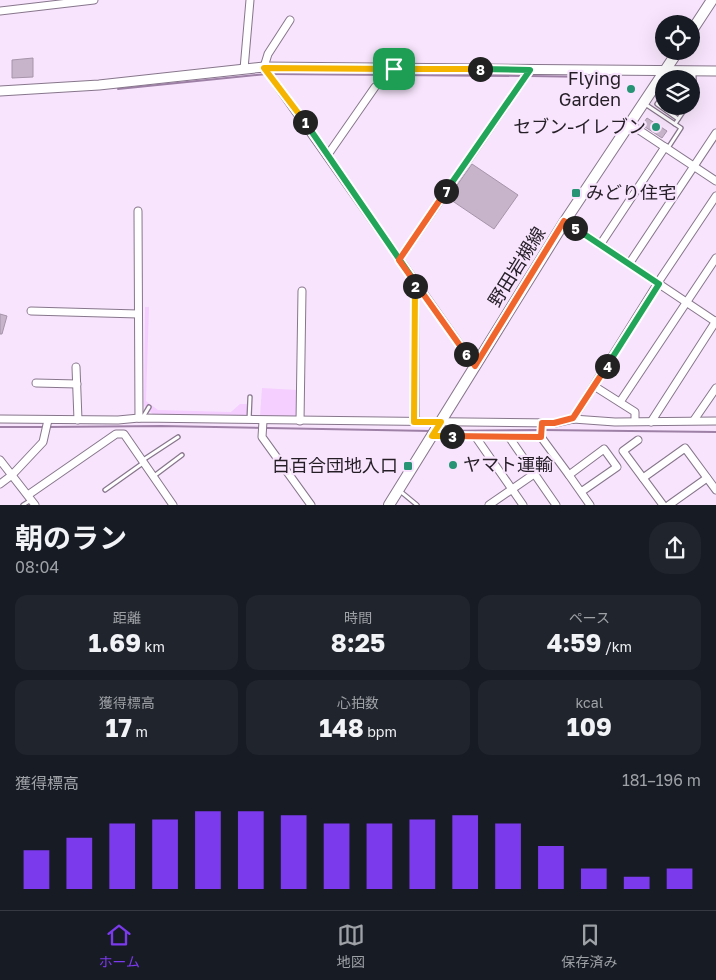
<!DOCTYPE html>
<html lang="ja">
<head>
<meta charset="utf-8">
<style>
	:root { --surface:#171b24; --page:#20242c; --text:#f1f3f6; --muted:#9ea1a6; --line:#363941; --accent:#7c3aed }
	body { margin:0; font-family:"Golos Text","Noto Sans JP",sans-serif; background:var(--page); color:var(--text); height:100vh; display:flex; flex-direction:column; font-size:19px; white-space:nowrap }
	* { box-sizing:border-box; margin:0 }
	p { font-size:16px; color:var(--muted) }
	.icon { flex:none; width:28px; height:28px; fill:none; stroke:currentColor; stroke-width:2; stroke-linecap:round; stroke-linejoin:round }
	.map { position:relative; height:505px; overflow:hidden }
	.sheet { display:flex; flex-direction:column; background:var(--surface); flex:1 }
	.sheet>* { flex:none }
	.tools { position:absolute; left:655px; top:15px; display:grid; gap:10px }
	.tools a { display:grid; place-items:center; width:45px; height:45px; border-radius:50%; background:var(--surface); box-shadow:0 5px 20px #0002; font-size:25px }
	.pin { position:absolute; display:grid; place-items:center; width:42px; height:42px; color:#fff; margin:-21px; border-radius:10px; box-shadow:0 2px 8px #0006 }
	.km { position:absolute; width:25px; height:25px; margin:-12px; border-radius:50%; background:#222; color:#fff; font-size:14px; line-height:25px; text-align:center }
	.round { display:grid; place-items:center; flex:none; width:52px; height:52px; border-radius:20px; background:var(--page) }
	.headline { display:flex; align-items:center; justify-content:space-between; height:85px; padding:0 15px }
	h1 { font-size:28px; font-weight:700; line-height:38px }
	.figures { display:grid; grid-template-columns:repeat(3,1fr); gap:8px; height:85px; padding:5px 15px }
	.figures div { display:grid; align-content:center; border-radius:12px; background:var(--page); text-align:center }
	.figures b { font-size:25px; font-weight:700 }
	.figures small { font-size:14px; font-weight:400 }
	.figures p { font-size:14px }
	.chart { height:140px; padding:10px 15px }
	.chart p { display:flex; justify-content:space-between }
	.chart svg { width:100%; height:90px; margin-top:5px; stroke:var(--accent); stroke-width:6 }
	.menu { display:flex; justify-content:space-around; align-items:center; height:70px; border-top:1px solid var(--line); background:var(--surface); font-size:14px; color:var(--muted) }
	.menu a { display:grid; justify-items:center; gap:2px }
	.menu .selected { color:var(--accent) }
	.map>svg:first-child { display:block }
	.green { fill:#f5cfff }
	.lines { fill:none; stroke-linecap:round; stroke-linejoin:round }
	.stream { stroke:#9e80a6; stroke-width:2 }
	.building { fill:#c7b4cb; stroke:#a694aa }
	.service-casing { stroke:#87768c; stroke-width:5.5 }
	.minor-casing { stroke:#87768c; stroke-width:9 }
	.tertiary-casing { stroke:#87768c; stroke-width:11 }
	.primary-casing { stroke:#87768c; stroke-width:12 }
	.service { stroke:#fff; stroke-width:3 }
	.minor { stroke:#fff; stroke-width:7 }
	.tertiary { stroke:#fff; stroke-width:9 }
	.primary { stroke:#fff; stroke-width:10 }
	.split-1-casing { stroke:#fff; stroke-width:10 }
	.split-2-casing { stroke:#fff; stroke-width:10 }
	.split-3-casing { stroke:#fff; stroke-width:10 }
	.split-4-casing { stroke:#fff; stroke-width:10 }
	.split-5-casing { stroke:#fff; stroke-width:10 }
	.split-6-casing { stroke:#fff; stroke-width:10 }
	.split-7-casing { stroke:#fff; stroke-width:10 }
	.split-8-casing { stroke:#fff; stroke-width:10 }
	.split-9-casing { stroke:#fff; stroke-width:10 }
	.split-1 { stroke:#f5b400; stroke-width:6 }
	.split-2 { stroke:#22a559; stroke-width:6 }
	.split-3 { stroke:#f5b400; stroke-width:6 }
	.split-4 { stroke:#f0652b; stroke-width:6 }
	.split-5 { stroke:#22a559; stroke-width:6 }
	.split-6 { stroke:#f0652b; stroke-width:6 }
	.split-7 { stroke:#f0652b; stroke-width:6 }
	.split-8 { stroke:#22a559; stroke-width:6 }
	.split-9 { stroke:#f5b400; stroke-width:6 }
	.poi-dot { fill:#269475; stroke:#f8e5fd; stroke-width:2 }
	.labels { text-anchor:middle; stroke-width:4.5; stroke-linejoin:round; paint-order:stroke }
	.poi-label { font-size:18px; fill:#251e27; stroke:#f8e5fd; text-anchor:end }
	.street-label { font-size:18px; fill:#251e27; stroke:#f8e5fd }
</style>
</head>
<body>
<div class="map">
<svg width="716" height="505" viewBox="0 0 716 505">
	<rect width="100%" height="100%" fill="#f8e5fd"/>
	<g class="green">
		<polygon points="145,307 149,307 146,401 158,410 231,412 240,404 248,404 248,418 155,416 144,406"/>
		<polygon points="262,388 298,390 296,417 260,416"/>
	</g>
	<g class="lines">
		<g class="stream">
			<polyline points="272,74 524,76"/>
			<polyline points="529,76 592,77"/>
			<polyline points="118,89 267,74"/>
			<polyline points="0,427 44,427"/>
			<polyline points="48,427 161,426 431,431"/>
			<polyline points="543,430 716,432"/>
			<polyline points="438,431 539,430"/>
		</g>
	</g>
	<g class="building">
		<polygon points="33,58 33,77 12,78 12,60"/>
		<polygon points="647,118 667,131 662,138 642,125"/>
		<polygon points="472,164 518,195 494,229 448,198"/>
		<polygon points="0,314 7,316 2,334 0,334"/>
	</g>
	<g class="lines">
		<g class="service-casing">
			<g id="service">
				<polyline points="691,41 696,44"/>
				<polyline points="664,95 657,104 678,119"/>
				<polyline points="691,99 694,95 694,72"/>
				<polyline points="645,104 675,124 687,106"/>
				<polyline points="668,148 681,128 675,124"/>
				<polyline points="143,417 149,407"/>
				<polyline points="249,420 250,397"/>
				<polyline points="143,460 178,437"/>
				<polyline points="154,476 182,455"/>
				<polyline points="105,490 143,463"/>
				<polyline points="400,491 417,505"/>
				<polyline points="23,505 31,500"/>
			</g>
		</g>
		<g class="minor-casing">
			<g id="minor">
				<polyline points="0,11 94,0"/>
				<polyline points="290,20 268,54 264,67 475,366"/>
				<polyline points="244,69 250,0"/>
				<polyline points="630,124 716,181"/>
				<polyline points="327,156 375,87"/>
				<polyline points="138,211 139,418"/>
				<polyline points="565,221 716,322"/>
				<polyline points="600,245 665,147"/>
				<polyline points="399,260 530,70"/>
				<polyline points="629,264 716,133"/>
				<polyline points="31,311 138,314"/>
				<polyline points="76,367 78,420"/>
				<polyline points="36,383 77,384"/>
				<polyline points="594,386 635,412 635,421"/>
				<polyline points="620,402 716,258"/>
				<polyline points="0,419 118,420 139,418 555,423 573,419 615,422 716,421"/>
				<polyline points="573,419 661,278 716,196"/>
				<polyline points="694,420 716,388"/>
				<polyline points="263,421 262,437 311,505"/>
				<polyline points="300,421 302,291"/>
				<polyline points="415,422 415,283"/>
				<polyline points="651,422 716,321"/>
				<polyline points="542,423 541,437 569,475"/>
				<polyline points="432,436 541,437"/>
				<polyline points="475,436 523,505"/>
				<polyline points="509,437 556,505"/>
				<polyline points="638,440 623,451 663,505"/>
				<polyline points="0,460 35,505"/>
				<polyline points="643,478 685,448 716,490"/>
				<polyline points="0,484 12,475 43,442 48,420"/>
				<polyline points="581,492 617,467 604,449 569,475 590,505"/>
				<polyline points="28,495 116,434 124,434 173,505"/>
				<polyline points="489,505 534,474"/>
				<polyline points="669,505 707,478"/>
			</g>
		</g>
		<g class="tertiary-casing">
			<polyline id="tertiary" points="0,91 99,85 264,67 716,71"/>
		</g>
		<g class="primary-casing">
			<g id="primary">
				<polyline points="691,32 712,0"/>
				<polyline points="389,505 565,221 678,51"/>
			</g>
		</g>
		<use href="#service" class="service"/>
		<use href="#minor" class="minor"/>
		<use href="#tertiary" class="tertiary"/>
		<use href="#primary" class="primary"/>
	</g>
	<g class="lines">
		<g class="split-1-casing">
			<polyline id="split-1" points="305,122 264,68 394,69"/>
		</g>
		<g class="split-2-casing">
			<polyline id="split-2" points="305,122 415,282 415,286"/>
		</g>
		<g class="split-3-casing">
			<polyline id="split-3" points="415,286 414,422 441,422 432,436 452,436"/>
		</g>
		<g class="split-4-casing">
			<polyline id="split-4" points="452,436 541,437 542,423 554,423 573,418 607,366"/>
		</g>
		<g class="split-5-casing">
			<polyline id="split-5" points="575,228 659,284 607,366"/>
		</g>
		<g class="split-6-casing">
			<polyline id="split-6" points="466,354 475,366 564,221 575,228"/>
		</g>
		<g class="split-7-casing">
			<polyline id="split-7" points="446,191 399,260 466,354"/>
		</g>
		<g class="split-8-casing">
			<polyline id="split-8" points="446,191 530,70 480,69"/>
		</g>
		<g class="split-9-casing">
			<polyline id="split-9" points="394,69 480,69"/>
		</g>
		<use href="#split-1" class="split-1"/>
		<use href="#split-2" class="split-2"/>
		<use href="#split-3" class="split-3"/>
		<use href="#split-4" class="split-4"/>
		<use href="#split-5" class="split-5"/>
		<use href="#split-6" class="split-6"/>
		<use href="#split-7" class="split-7"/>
		<use href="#split-8" class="split-8"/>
		<use href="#split-9" class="split-9"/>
	</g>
	<g class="poi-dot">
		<circle cx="631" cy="89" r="5"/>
		<circle cx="656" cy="127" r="5"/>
		<rect x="571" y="188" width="10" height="10" rx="2.5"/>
		<circle cx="453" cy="465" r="5"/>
		<rect x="403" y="461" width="10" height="10" rx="2.5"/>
	</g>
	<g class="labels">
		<g class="poi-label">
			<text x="621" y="85">Flying<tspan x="621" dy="21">Garden</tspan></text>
			<text x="646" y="133">セブン-イレブン</text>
			<text x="586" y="199" text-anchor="start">みどり住宅</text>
			<text x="463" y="471" text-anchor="start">ヤマト運輸</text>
			<text x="398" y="472">白百合団地入口</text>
		</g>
		<g class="street-label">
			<text transform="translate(517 267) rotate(-58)" y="6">野田岩槻線</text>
		</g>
	</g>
</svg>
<div class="tools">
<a><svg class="icon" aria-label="locate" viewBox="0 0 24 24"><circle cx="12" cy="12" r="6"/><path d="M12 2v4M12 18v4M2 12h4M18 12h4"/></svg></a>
<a><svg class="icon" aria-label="layers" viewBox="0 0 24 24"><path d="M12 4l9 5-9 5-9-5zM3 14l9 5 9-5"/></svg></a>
</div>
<div class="pin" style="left:394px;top:69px;background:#1e9e55"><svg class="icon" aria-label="arrive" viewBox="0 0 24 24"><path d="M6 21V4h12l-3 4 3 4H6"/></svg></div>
<b class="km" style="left:305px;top:122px">1</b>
<b class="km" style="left:415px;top:286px">2</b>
<b class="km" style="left:452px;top:436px">3</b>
<b class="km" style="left:607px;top:366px">4</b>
<b class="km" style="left:575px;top:228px">5</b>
<b class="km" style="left:466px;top:354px">6</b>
<b class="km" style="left:446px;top:191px">7</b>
<b class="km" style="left:480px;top:69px">8</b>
</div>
<section class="sheet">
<div class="headline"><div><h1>朝のラン</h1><p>08:04</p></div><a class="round"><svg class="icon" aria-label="share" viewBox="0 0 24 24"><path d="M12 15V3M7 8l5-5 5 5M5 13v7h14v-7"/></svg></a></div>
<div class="figures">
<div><p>距離</p><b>1.69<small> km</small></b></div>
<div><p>時間</p><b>8:25</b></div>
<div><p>ペース</p><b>4:59<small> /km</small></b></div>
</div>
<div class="figures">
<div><p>獲得標高</p><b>17<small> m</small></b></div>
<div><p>心拍数</p><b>148<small> bpm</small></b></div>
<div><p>kcal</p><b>109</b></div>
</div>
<div class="chart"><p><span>獲得標高</span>181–196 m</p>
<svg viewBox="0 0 160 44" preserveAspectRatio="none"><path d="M5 44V25M15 44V19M25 44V12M35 44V10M45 44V6M55 44V6M65 44V8M75 44V12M85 44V12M95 44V10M105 44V8M115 44V12M125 44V23M135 44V34M145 44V38M155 44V34"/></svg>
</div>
</section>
<nav class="menu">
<a class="selected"><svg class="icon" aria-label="home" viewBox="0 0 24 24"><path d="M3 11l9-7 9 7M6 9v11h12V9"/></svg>ホーム</a>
<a><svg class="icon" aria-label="map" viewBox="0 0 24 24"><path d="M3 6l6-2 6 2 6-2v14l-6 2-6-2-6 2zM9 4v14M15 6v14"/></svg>地図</a>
<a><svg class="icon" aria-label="saved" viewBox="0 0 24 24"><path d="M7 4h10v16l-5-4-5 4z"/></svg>保存済み</a>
</nav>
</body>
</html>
